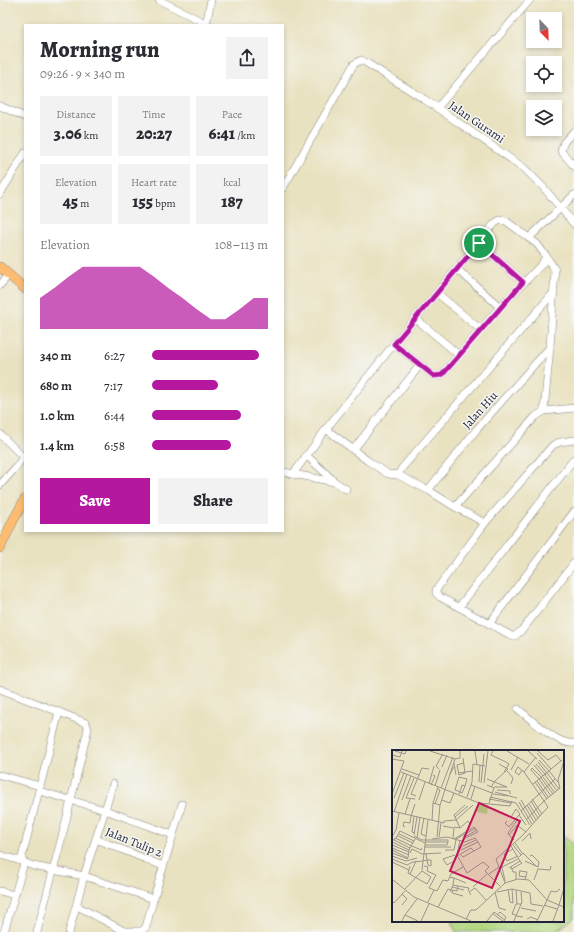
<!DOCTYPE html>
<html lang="en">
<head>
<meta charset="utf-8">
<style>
	:root { --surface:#fff; --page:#f2f2f3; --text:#2b2b33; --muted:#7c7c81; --accent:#b5179e }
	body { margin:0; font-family:Alegreya,serif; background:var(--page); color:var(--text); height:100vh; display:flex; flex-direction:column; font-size:15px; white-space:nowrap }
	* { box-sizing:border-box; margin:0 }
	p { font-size:13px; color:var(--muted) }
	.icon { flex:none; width:22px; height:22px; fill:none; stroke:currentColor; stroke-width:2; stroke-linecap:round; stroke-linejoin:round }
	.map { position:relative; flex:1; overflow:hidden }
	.panel { position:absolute; left:24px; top:24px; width:260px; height:508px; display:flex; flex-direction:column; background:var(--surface); border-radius:0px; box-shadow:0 2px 6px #0003 }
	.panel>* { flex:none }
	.needle { width:26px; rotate:157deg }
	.controls { position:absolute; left:526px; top:12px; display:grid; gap:8px }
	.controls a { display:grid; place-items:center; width:36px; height:36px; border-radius:0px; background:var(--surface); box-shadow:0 2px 6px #0003; font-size:20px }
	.pin { position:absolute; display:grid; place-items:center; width:34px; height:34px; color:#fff; margin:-17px; border:2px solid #fff; border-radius:50%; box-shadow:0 1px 4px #0007 }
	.round { display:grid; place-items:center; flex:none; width:42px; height:42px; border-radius:0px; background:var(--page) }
	.overview { display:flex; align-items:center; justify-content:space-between; height:68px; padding:0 16px }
	h1 { font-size:22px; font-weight:800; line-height:30px }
	.stats { display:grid; grid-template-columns:repeat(3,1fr); gap:6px; height:68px; padding:4px 16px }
	.stats div { display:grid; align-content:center; border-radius:0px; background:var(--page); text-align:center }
	.stats b { font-size:17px; font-weight:800 }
	.stats small { font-size:11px; font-weight:400 }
	.stats p { font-size:11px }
	.chart { height:112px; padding:8px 16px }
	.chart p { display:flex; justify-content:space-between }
	.chart svg { width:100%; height:72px; margin-top:4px; fill:var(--accent); opacity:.7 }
	.primary-button { display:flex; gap:8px; margin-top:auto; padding:8px 16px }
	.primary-button a { flex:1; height:46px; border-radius:0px; background:var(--accent); color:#fff; font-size:16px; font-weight:800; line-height:46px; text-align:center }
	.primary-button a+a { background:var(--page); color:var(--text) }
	ul { padding:0 16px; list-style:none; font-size:13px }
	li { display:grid; grid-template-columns:64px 48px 1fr; align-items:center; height:30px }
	li i { height:10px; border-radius:5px; background:var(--accent) }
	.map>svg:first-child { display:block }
	.green { fill:#b2d780; stroke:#6a7c5e }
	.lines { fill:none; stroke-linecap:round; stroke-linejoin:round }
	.minor-casing { stroke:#86827e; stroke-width:8 }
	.major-casing { stroke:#86827e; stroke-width:10 }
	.minor { stroke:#fff; stroke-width:7 }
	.major { stroke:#febc71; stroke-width:9 }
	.route-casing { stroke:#fff; stroke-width:8 }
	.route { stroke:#b5179e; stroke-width:5 }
	.labels { text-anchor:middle; stroke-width:3; stroke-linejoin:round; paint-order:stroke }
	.street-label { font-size:12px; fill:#22223b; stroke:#f6f6f2 }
	.inset-road { fill:none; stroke:#99958b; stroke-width:1 }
	.view { fill:#c2185b; fill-opacity:0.15; stroke:#c2185b; stroke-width:2 }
	.inset-edge { fill:none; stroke:#22223b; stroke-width:2 }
</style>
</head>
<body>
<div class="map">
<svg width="574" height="932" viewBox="0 0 574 932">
	<rect width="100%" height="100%" fill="#f6f6f2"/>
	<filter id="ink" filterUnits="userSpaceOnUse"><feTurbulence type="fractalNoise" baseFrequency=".025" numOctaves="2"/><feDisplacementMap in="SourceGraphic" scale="8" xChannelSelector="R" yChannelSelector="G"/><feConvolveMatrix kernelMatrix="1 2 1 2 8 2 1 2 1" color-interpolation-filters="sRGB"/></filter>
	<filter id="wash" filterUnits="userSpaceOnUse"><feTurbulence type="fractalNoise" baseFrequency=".012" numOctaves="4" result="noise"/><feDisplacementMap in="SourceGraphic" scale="16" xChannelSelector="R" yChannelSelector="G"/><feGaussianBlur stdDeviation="0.9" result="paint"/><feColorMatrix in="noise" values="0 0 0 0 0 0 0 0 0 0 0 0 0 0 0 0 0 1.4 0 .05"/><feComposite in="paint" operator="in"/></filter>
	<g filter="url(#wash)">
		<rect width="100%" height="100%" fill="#e9e2c0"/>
		<polygon class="green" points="563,836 574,845 574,918 555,932 456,932 452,921 563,921"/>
	</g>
	<g filter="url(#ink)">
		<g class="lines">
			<g class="minor-casing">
				<g id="minor">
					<polyline points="159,0 207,24"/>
					<polyline points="206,25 211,0"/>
					<polyline points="0,106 25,117"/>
					<polyline points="437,108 530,0"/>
					<polyline points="574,131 564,142 561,151 574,166"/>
					<polyline points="283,188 354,64 361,60 365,62 424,99 524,168 543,187 574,224"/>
					<polyline points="0,194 25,153"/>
					<polyline points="479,243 523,282"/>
					<polyline points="457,269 500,307"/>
					<polyline points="0,285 9,275"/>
					<polyline points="437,293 481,330"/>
					<polyline points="415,318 459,355"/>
					<polyline points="394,344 434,376 442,375 500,307 542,264 546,256 537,244 529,238 574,195"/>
					<polyline points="544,411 550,347 555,270 546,256"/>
					<polyline points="326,429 293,474 335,482 346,489"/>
					<polyline points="0,434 21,455 22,458 17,466 0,485"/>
					<polyline points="574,440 560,442 553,445 485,523 436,590 436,593 440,597 512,636 515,636 523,629 574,563"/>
					<polyline points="353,450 420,365"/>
					<polyline points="306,455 334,481"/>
					<polyline points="284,472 293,474"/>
					<polyline points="398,475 388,474 368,461 326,429 394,344 495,223 500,220 506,221 529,238"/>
					<polyline points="428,490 477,429 550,347"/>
					<polyline points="455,507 535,417 544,411 574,408"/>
					<polyline points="485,523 455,507 428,490 398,475 402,468 554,292"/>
					<polyline points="459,607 574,459"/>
					<polyline points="489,624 574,512"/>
					<polyline points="0,689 59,712 21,861 0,855"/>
					<path d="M518,709c13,10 40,37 56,34"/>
					<polyline points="0,775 40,786"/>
					<polyline points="39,791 105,810 113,784"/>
					<polyline points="173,835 182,804"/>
					<polyline points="96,839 163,866"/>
					<polyline points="21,861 33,866 84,876 151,898 154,897 173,835 105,810 84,876 69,932"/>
					<polyline points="0,891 14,895"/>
					<polyline points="77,906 124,931 142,931 146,927 154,897"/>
					<polyline points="4,932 24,863"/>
					<polyline points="37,932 64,829 88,729 86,723 59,712"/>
				</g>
			</g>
			<g class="major-casing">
				<g id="major">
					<polyline points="0,267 25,289"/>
					<polyline points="0,548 13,521 25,499"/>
				</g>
			</g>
			<use href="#minor" class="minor"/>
			<use href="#major" class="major"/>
		</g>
	</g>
	<g class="lines" filter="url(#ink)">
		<g class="route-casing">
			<polygon id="route" points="479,243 523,282 442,375 434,376 394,344"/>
		</g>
		<use href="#route" class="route"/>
	</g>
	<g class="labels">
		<g class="street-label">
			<text transform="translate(477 122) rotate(34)" y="4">Jalan Gurami</text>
			<text transform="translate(480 410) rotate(-48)" y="4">Jalan Hiu</text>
			<text transform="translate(134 842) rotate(22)" y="4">Jalan Tulip 2</text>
		</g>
	</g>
	<g transform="translate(392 750)">
		<rect width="172" height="172" fill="#e9e2c0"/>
		<path d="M86,54l10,1 -1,9 -10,-2z" fill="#b2d780"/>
		<path class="inset-road" d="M3,1l10,3 1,-3M38,1l25,8 5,-1v-7M83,1l2,14M101,1l-2,4 15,7M115,1l22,13M136,1l9,8M146,1l10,9 8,-5 5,6M145,3l14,16M0,5l8,2 2,-6M71,8l2,15 -6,2 -2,-10 7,-2M0,9l12,2 -12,33M147,10l10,11M146,12l9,11M62,13l2,12M144,14l10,11M142,15l9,11M50,17l5,-12M62,17l-4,7 5,-15M10,19l17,6M47,19l-3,-3 7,-12M119,20l7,-13M130,20l-3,5 -4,-3 3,-5 6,5M115,21l6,7 -2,6M157,21l9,11M9,22l78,31 31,3 2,-5M112,22l5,-8 -3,-2M66,23l15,-2M155,23l12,16M153,25l12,16M151,27l12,16M22,28l-8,20 9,1M149,28l12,16M95,29l20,8M147,29l-8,-9 1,-2 10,10M147,29l12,17M145,31l11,16M87,32l1,-17M143,32l12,17M89,33l3,-29M92,33l4,-32M37,34l5,-18M141,34l29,-24M39,35l4,-9 -2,-1M79,35l21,8M95,35l7,3 -5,15M43,36l5,-16M46,37l-5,16 7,2M99,37l4,-6 13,-12 -9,-5M102,37h13M49,38l12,-31M105,40l13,1v3M103,42l22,6M67,44l1,-2 2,-7 3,1 2,-7 -8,-2 -4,13 3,1 4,2 3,-7M101,44l15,2M24,46l-5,-2 11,-26 7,1M75,47l5,-15 1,-18 12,2M98,47l26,6 14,22M2,48l10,-25M79,49l4,-13M97,49l22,4M140,49l10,15M10,50l9,-24M27,50l6,-18M50,50l8,3 4,-10M129,50l13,22M139,51l9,15M127,52l13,22M43,54l5,-14 -2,-1M137,54l9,14M135,55l9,15M0,61l52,12M129,61l34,-32M2,62l13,-38M13,64l5,-15M127,65l7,10M19,66l4,-12M22,66l-2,16 3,1M63,67l13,-11M32,68l-3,16 5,2M135,69l17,-18 -20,-29 12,-15M40,71l1,-18M115,71l-2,2 4,4 11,-13 -4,-5 -5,8M52,73v-2l12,-1 17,-15M51,76l11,2 -1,10M13,77l-2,-1 1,-4 6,1 1,-7M62,77l6,1 -6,-13 11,-10M68,78l8,-7 2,3M7,84l15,7M22,85l3,-18M117,85l-1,-2 10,-14M6,86l15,7M22,86l8,4h26v2M0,87l4,-7 3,-17M45,87l3,-32 10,-31M47,87l2,-14M4,88l4,-7 25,12M25,88l3,-21M71,88l14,-8M0,89l18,9M40,89l15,-2 18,5 10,-4M62,89l20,-12 4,5 -15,7M64,89l20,-11M2,90l1,-2 17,8M68,90l-3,15 10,18 16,-11 6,5 -4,4 15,15M122,90l-5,-5 8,-10 9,7M130,91l8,-8 1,6M0,92l17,8M33,92h23M123,93l7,10M0,95l17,7M33,95h22l1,-3M121,95l8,10M20,96l9,4 1,-2M71,96l13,-6M32,97h27M0,98l17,7M0,100l16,8 1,-8 6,-11M53,100h9l2,-10M69,100l17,-8 -3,-4M0,103l16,6M18,103l2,-4 10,5 19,-1M63,105l-12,4 4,6 9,-5 -1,-3M69,105l2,2 18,-10 -3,-5M0,106l14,5 11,-3M65,106l14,-8 3,3M127,107l4,-4 13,13M0,109l15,6M114,109l-2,-5 9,-5M114,109l1,2 11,-5M133,111l13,6 1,-5 -7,-7 -2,1M0,112l17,8M15,115l6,-3 10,-1 4,-1h4v6l-3,-1 -1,-5 -1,-7M18,116l-2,7 19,11 4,-7 -9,-6M32,116l4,1 -1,4 9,4 -7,13 8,3 6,-11 5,1 3,-7 12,-7M110,117l3,14M119,117l2,5h3v8M108,118l18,-9M117,118l11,-7 -9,-15M120,119l10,-6 -2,-2M30,120l6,-50M128,120l-1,6 7,1M128,121l7,1 -2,8M18,124l6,-13M97,124l10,-7M57,127l5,1 -1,7M62,128l12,5M0,129l22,18 57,24M142,130l4,-11 12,1 1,-4M113,133l13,-4 11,1 18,20 4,-9 5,1 4,-3M66,136l11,2 -1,3M60,137l12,3M81,137l15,-14M172,138l-5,17 5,2M13,139l17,-18M116,139l2,13 3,1 -1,-14M61,140l-1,3 11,3M124,140l1,14M103,142l4,16 7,2M105,142l15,-3 18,4M138,143l1,11 12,2M10,144l5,5 -5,6M79,145l-2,-3 6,-4 11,12M0,151l2,2 11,-12M36,152l6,-12M152,155l13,4M46,157l10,-18 3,1 6,1 1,-5 -5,-1 -2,5 -1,2M129,158l15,3M101,164l10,7M106,164l2,-2 6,5 -2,4M13,165l12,-16M124,165l-4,-1 4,-10h5M124,166l6,-14 -1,-10M74,169l5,-9h5l29,-27 -9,-24 26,-23 26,-29 -4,-6 16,-13 -2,-8 6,-19M135,169l4,-2 7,3M10,171l3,-6 13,6M29,171l8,-17M95,171l7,-9 11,8M122,171l2,-5 7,1M145,171l10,-21 12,5 -6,16"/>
		<path class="view" d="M87,53l41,18 -28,67 -42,-17z"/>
		<rect width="172" height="172" class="inset-edge"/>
	</g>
</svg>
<div class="controls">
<a><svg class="needle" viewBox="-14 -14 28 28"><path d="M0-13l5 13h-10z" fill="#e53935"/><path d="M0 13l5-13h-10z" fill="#7c7c81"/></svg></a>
<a><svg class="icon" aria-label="locate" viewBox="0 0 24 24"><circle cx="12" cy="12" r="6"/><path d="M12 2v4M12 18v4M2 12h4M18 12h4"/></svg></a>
<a><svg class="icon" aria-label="layers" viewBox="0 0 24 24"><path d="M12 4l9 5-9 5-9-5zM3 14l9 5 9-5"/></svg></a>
</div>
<div class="pin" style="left:479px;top:243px;background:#1e9e55"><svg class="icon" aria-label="arrive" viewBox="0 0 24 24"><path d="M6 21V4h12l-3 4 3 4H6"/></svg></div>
<section class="panel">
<div class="overview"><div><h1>Morning run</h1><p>09:26 · 9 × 340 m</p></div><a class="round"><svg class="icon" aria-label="share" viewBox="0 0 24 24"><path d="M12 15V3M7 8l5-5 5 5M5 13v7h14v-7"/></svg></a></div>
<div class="stats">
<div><p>Distance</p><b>3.06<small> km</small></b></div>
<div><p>Time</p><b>20:27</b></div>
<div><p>Pace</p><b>6:41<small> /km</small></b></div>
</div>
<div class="stats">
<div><p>Elevation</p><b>45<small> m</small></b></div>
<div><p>Heart rate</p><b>155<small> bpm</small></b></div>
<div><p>kcal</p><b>187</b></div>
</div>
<div class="chart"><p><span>Elevation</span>108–113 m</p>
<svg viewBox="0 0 160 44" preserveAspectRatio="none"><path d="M0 44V25L10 19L20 12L30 6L40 6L50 6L60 6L70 6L80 12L90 19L100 25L110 32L120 38L130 38L140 32L150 25L160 25V44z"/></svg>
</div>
<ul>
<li><b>340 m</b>6:27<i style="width:92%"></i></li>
<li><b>680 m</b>7:17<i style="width:57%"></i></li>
<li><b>1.0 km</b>6:44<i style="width:77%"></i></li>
<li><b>1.4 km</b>6:58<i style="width:68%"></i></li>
</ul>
<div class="primary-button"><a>Save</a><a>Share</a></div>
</section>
</div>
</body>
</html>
